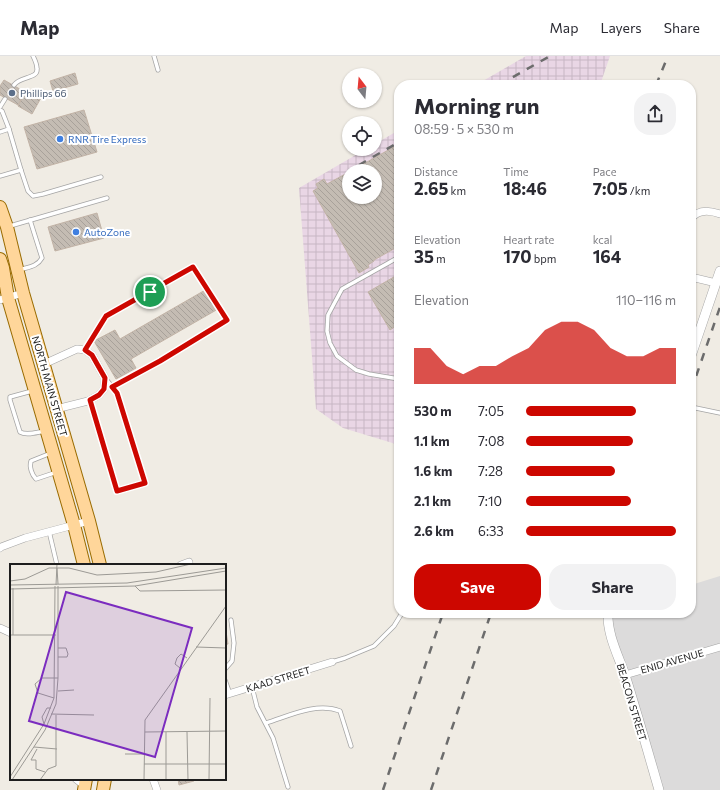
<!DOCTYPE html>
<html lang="en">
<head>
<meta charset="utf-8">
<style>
	:root { --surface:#fff; --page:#f2f2f3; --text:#2b2b33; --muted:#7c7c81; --line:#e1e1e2; --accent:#cd0700 }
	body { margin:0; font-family:Commissioner,sans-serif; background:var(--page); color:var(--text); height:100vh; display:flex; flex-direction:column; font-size:15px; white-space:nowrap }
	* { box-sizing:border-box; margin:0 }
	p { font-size:13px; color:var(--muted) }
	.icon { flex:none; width:22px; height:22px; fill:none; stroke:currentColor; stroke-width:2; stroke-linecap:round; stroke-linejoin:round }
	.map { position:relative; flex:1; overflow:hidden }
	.drawer { position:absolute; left:394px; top:24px; width:302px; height:538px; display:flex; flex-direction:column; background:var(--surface); border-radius:16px; box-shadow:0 1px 3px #0004 }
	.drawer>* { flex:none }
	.needle { width:26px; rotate:344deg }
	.buttons { position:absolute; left:342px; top:12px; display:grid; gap:8px }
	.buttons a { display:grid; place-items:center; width:40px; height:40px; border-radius:50%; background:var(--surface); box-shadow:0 1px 3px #0004; font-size:20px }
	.pin { position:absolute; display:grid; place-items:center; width:34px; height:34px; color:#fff; margin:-17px; border:2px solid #fff; border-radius:50%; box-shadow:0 1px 4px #0007 }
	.round { display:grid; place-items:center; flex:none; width:42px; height:42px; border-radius:16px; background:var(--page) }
	.head { display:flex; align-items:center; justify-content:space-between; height:68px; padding:0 20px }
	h1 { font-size:22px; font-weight:700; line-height:30px }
	.figures { display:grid; grid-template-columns:repeat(3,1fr); gap:6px; height:68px; padding:4px 20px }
	.figures div { display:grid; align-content:center }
	.figures b { font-size:17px; font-weight:700 }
	.figures small { font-size:11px; font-weight:400 }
	.figures p { font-size:11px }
	.chart { height:112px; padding:8px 20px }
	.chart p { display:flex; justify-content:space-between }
	.chart svg { width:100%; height:72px; margin-top:4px; fill:var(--accent); opacity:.7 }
	.button { display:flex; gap:8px; margin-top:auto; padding:8px 20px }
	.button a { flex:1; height:46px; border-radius:16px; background:var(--accent); color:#fff; font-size:16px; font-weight:700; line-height:46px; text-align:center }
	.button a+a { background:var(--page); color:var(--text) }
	ul { padding:0 20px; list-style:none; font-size:13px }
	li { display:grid; grid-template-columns:64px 48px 1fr; align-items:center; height:30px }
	li i { height:10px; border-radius:5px; background:var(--accent) }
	header { display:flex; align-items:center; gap:24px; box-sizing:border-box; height:56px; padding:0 20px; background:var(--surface); border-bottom:1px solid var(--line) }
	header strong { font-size:19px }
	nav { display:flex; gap:22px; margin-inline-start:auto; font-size:14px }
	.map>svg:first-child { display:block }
	.residential { fill:#dcdbdb }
	.industrial { fill:url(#industrial-grid); fill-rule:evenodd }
	.building { fill:url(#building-back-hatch); stroke:#c2b3a6 }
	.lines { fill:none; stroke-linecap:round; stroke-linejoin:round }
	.service-casing { stroke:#a5a5a5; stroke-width:5 }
	.minor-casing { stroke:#a5a5a5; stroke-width:8 }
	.tertiary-casing { stroke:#a5a5a5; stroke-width:10 }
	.primary-casing { stroke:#996b00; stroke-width:14 }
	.service { stroke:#fff; stroke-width:3.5 }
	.minor { stroke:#fff; stroke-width:7 }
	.tertiary { stroke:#fff; stroke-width:9 }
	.primary { stroke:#ffd69a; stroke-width:12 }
	.rail { stroke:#6c6c6c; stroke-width:2.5; stroke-dasharray:8 8; stroke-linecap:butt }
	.route-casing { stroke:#fff; stroke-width:8 }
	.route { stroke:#cd0700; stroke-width:5 }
	.service-dot { fill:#5c6f8a; stroke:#fff; stroke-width:1.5 }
	.shop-dot { fill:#3f7fe0; stroke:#fff; stroke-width:1.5 }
	.labels { text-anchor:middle; stroke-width:4; stroke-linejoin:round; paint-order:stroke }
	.service-label { font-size:10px; fill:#4e5e75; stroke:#fff; text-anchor:start }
	.shop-label { font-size:10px; fill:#366cbe; stroke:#fff; text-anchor:start }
	.street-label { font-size:10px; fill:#1e1e1e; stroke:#fff }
	.inset-road { fill:none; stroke:#9c9a95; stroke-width:1 }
	.view { fill:#7b2cbf; fill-opacity:0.15; stroke:#7b2cbf; stroke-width:2 }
	.inset-edge { fill:none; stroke:#1e1e1e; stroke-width:2 }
</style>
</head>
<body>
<header>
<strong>Map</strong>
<nav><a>Map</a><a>Layers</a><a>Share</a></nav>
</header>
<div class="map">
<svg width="720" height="734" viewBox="0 0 720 734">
	<defs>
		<pattern id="industrial-grid" width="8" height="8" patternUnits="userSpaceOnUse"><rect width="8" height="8" fill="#e9d6e5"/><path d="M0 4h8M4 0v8" fill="none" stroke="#c7b7c4"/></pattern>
		<pattern id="building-back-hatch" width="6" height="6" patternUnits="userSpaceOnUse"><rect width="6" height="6" fill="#c4bcb3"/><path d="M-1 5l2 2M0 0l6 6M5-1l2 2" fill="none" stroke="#a8a19a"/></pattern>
	</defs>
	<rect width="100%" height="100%" fill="#f0ece4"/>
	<polygon class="residential" points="720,520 720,734 656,734 608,557 691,557 691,529"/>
	<g class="industrial">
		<polygon points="526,0 610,0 600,29 476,29"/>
		<path d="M399,74v315l-56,-17 -27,-19 -17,-221 67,-39h9v-5zM349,115h26v26h-26z"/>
	</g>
	<g class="building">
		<polygon points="75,17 78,28 53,35 50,25"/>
		<polygon points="4,24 25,36 18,49 0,39 0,30"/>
		<polygon points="27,33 42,40 32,58 18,50"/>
		<polygon points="84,54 97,96 37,113 24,71"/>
		<polygon points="399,88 399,190 374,204 374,205 368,209 369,211 359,217 313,135 318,132 316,128 324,123 327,128 349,116 349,141 375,141 375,115 351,115"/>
		<polygon points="97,157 104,182 55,195 48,171"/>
		<polygon points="399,218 399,268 390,274 368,236"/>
		<polygon points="207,233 218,253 131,303 136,312 116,323 94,285 115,274 120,283"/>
		<polygon points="225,569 228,588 225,589"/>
		<polygon points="178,723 193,723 194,725 179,729"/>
	</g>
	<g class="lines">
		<g class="service-casing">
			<g id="service">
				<polyline points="154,0 158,14"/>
				<path d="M14,29c6,-9 24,-6 23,-16 0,-4 -2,-9 -4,-13"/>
				<polyline points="0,51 5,43"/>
				<polyline points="0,54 2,55 9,73 21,114"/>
				<polyline points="0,76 9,73"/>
				<polyline points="0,120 21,114 28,135 33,140 43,138 101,121"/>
				<polyline points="10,170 107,142"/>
				<polyline points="399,201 342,233 328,259 327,275 330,287 337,300 356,314 369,318 399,323"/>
				<path d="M19,214c9,-3 18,-3 23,-12l-12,-38"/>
				<polyline points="85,294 106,260 193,211 227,264 160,305 112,331"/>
				<path d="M32,335l-22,6v3l10,32c7,4 17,0 25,-1"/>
				<polyline points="90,344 117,435 145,427 117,337 106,323"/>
				<polyline points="691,351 720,357"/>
				<path d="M51,397l-20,8c-2,6 1,14 5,18l21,-7"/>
				<polyline points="49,475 57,509"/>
				<polyline points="332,606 345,602 374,590 394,570 402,557"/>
				<polyline points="225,613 232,605 234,587 231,564"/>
				<polyline points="225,624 230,638"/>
				<polyline points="252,631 257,651 273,682 288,731"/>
				<path d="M266,667c23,-7 50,-21 74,-12l11,35"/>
			</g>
		</g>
		<g class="minor-casing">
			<g id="minor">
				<path d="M691,163c7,-10 18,-9 29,-5"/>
				<polyline points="691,221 716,227"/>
				<polyline points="0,244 23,237"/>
				<polyline points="44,308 77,293 85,294 92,299 105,322 104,333 99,339 88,345 56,353"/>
				<polyline points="0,492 1,491 25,482 89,465"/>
				<polyline points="181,509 189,506"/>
				<polyline points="0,572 11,577"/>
				<polyline points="625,619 720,591"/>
				<polyline points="225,639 332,606"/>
				<polyline points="76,723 85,730"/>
				<polyline points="153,723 157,734"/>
			</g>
		</g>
		<g class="tertiary-casing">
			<g id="tertiary">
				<polyline points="691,300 720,215"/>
				<path d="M608,557c-1,21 10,42 17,62 12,38 23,77 34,115"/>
			</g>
		</g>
		<g class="primary-casing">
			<g id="primary">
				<polyline points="0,151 7,171 23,237 89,465 100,509"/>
				<polyline points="0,203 3,212 8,242 74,469 84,509"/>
				<polyline points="84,734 86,723"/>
				<polyline points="103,734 105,723"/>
			</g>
		</g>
		<use href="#service" class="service"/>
		<use href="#minor" class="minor"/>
		<use href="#tertiary" class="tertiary"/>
		<use href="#primary" class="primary"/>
		<g class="rail">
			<polyline points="499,29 550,0"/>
			<polyline points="656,29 668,0"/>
			<polyline points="359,109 399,86"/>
			<polyline points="691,335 720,251"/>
			<polyline points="383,734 443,557"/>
			<polyline points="431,734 491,557"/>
		</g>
	</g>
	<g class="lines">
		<g class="route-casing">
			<polygon id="route" points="193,211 227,264 160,305 112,331 117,337 145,427 117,435 90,344 99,339 104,333 105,322 92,299 85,294 106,260"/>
		</g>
		<use href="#route" class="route"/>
	</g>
	<circle class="service-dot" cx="12" cy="37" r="4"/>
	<g class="shop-dot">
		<circle cx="60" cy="83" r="4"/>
		<circle cx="76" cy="176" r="4"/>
	</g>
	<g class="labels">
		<g class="service-label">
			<text x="20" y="41">Phillips 66</text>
		</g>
		<g class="shop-label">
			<text x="68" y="87">RNR Tire Express</text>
			<text x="84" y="180">AutoZone</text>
		</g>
		<g class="street-label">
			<text transform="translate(50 330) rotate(74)" y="4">NORTH MAIN STREET</text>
			<text transform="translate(672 605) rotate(-16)" y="4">ENID AVENUE</text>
			<text transform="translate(278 623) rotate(-17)" y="4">KAAD STREET</text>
			<text transform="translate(632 646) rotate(73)" y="4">BEACON STREET</text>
		</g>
	</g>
	<g transform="translate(10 508)">
		<rect width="216" height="216" fill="#f0ece4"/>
		<path class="inset-road" d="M47,4l1,16M0,17l15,-2 24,-11h20l28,7 59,-3 35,-8M0,21l117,-2 99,-15M46,21l1,-21M125,22l5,5 86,-1M3,24v47M0,25l125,-3 91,-15M0,71h46M186,83l30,1M48,93h9l1,-3 -2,-6h-8M170,104l-5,-4 2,-6 4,-4 6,4M48,127l16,-1M44,134l-16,-5 -3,-9 7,-6h16M41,150l43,1M34,160l-2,-7 5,-9h4M135,168l81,-1M177,168l1,48M24,183l23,2M27,185l-6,11h5v9l9,3M115,190h20M134,200h82M0,213l34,-53 10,-26 1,-112M2,216l33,-50 11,-26 2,-26v-92M30,216l8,-11 8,-3v-51M134,216l1,-60 81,-114M156,216v-48M199,216l1,-82"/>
		<path class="view" d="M56,28l126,36 -37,129 -126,-36z"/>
		<rect width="216" height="216" class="inset-edge"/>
	</g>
</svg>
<div class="buttons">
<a><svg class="needle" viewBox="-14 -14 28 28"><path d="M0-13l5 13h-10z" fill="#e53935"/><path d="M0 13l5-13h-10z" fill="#7c7c81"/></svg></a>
<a><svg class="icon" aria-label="locate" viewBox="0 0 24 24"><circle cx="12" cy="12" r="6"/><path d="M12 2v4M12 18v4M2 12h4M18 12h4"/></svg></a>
<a><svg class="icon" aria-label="layers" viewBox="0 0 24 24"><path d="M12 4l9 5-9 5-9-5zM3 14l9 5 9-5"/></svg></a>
</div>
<div class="pin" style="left:150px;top:236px;background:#1e9e55"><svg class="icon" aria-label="arrive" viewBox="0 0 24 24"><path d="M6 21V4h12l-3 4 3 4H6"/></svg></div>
<section class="drawer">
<div class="head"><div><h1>Morning run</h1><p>08:59 · 5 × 530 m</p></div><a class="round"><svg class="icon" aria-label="share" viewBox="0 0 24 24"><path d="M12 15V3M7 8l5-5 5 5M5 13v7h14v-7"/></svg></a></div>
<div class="figures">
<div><p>Distance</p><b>2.65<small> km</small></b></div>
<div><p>Time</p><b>18:46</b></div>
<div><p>Pace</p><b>7:05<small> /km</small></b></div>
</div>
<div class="figures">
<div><p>Elevation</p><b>35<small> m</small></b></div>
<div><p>Heart rate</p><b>170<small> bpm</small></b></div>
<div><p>kcal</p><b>164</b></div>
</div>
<div class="chart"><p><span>Elevation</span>110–116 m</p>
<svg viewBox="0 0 160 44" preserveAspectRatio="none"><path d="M0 44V22L10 22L20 33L30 38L40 33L50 33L60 27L70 22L80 11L90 6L100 6L110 11L120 22L130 27L140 27L150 22L160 22V44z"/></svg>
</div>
<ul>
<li><b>530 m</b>7:05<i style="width:73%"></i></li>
<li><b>1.1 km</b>7:08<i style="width:71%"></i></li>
<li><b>1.6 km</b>7:28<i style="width:59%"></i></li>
<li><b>2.1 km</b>7:10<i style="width:70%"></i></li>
<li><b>2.6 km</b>6:33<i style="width:100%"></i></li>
</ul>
<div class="button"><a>Save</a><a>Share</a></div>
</section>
</div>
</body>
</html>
